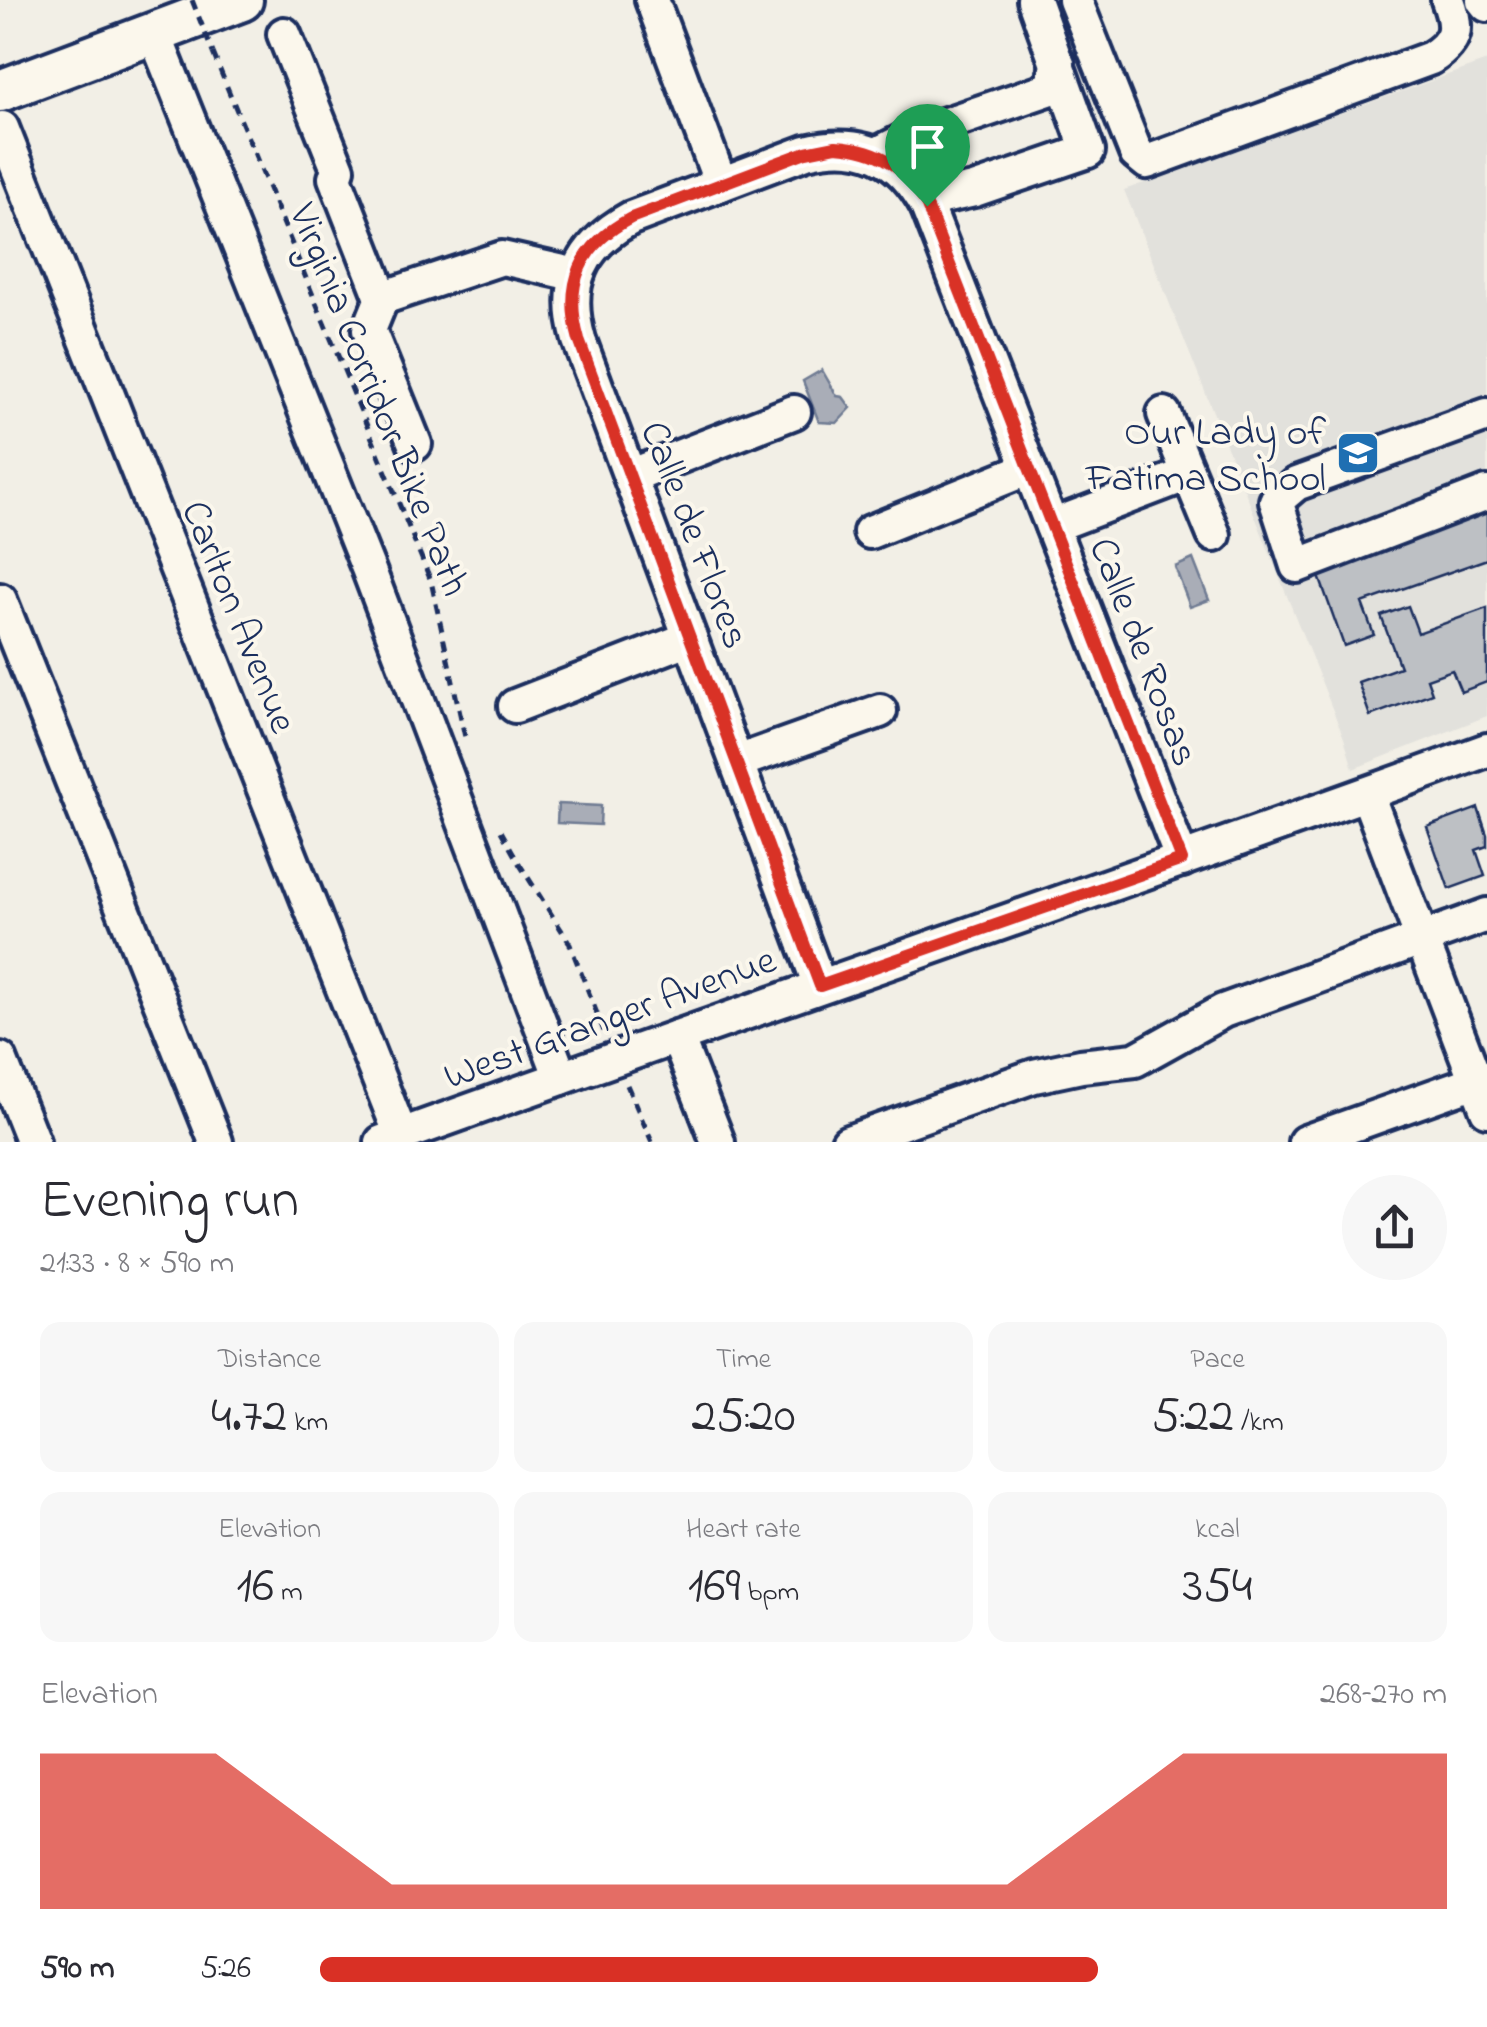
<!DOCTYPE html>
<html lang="en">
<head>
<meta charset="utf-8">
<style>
	:root { --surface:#fff; --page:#f7f7f7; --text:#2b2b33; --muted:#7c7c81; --accent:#d93025 }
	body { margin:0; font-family:"Indie Flower",sans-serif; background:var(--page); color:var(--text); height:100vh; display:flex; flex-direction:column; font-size:38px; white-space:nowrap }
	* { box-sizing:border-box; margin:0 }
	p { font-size:32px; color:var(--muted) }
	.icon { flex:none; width:55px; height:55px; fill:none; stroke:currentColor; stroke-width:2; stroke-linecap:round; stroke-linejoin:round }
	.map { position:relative; height:1142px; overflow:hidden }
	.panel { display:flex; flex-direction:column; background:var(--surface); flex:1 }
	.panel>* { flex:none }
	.pin { position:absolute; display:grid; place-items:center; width:85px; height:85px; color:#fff; margin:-102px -42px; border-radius:50% 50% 50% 0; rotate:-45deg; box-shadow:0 0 10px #0007 }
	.pin .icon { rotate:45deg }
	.round { display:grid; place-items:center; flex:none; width:105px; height:105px; border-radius:52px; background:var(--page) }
	.summary { display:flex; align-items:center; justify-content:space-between; height:170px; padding:0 40px }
	h1 { font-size:55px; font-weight:600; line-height:75px }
	.figures { display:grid; grid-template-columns:repeat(3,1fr); gap:15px; height:170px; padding:10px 40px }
	.figures div { display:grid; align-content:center; border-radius:20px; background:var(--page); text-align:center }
	.figures b { font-size:50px; font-weight:600 }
	.figures small { font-size:28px; font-weight:400 }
	.figures p { font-size:28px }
	.chart { height:280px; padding:20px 40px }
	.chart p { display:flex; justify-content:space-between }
	.chart svg { width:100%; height:180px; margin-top:10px; fill:var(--accent); opacity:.7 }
	ul { padding:0 40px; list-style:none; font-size:32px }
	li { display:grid; grid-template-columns:160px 120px 1fr; align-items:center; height:75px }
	li i { height:25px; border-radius:12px; background:var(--accent) }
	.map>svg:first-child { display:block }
	.built { fill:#e2e1dc }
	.water { fill:#a9adb7; stroke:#707b93; stroke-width:2.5 }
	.building { fill:#bdc0c4; stroke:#1b2f5e; stroke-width:2.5 }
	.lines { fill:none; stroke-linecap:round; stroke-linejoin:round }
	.minor-casing { stroke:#1b2f5e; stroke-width:40 }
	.major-casing { stroke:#1b2f5e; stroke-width:48 }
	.path { stroke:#1b2f5e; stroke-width:5; stroke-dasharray:10 8; stroke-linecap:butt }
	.minor { stroke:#fbf7ec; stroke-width:32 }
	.major { stroke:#fbf7ec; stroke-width:40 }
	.path-bridge { stroke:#1b2f5e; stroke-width:5; stroke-dasharray:10 8; stroke-linecap:butt }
	.route-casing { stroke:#fff; stroke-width:20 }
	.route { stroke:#d93025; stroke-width:12 }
	.labels { text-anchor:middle; stroke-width:8; stroke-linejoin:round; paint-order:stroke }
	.street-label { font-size:40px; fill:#1b2f5e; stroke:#fbf7ec }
	.poi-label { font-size:40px; fill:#1b2f5e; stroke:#fbf7ec; text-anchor:end }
</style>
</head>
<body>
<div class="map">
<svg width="1487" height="1142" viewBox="0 0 1487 1142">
	<rect width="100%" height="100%" fill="#f2efe6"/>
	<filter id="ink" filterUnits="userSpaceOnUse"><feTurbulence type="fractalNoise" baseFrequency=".01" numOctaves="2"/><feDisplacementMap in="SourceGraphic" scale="20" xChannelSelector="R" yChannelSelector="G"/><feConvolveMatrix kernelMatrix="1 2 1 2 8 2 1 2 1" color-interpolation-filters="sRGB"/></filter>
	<g filter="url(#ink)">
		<polygon class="built" points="1487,61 1487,716 1353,769 1344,738 1124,190"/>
		<g class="water">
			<polygon points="822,370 837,396 843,397 851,408 837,423 819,422 803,381"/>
			<polygon points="1193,559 1209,600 1190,607 1175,567"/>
			<polygon points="558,804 601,806 600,825 557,823"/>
		</g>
		<g class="building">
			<polygon points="1487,506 1487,559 1362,603 1374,635 1344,646 1316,568"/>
			<polygon points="1408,606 1418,633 1487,608 1487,682 1461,692 1452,670 1427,679 1432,693 1370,716 1358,682 1400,667 1381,616"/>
			<polygon points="1478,808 1487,835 1487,846 1476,850 1485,876 1449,889 1427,827"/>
		</g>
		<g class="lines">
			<g class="minor-casing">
				<g id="minor">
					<polyline points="652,0 721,184"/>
					<path d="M1075,0l61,153 11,9 284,-104c27,-17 27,-31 17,-58"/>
					<polyline points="1483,0 1487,5"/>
					<polyline points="154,33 368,568 561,1078"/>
					<polyline points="284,34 338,169 335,178 382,298 369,330 415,444"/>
					<polyline points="2,128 401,1135"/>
					<polyline points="877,154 914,135 1051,88 1058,63"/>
					<polyline points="927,206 942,197 974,190 1088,151 1034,0"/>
					<polyline points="382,298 502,258 577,275"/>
					<polyline points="1164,414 1214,535"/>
					<polyline points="1487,415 1296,484 1276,501 1297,566 1487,493"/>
					<polyline points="630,476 794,412"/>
					<polyline points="1052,526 1188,474"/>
					<polyline points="870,532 1029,468"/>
					<polyline points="0,600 216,1142"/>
					<polyline points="515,706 690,638"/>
					<polyline points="737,762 880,711"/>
					<polyline points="1367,794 1487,1110"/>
					<path d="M820,986l-241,-646c-16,-56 1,-94 52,-122l175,-66c56,-14 94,4 121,54l255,654"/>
					<polyline points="677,1037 718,1142"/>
					<polyline points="0,1059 33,1142"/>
					<path d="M382,1142c368,-133 738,-258 1105,-392"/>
					<polyline points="848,1142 1034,1076 1081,1066 1135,1060 1223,1011 1487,915"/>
					<polyline points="1305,1142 1487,1077"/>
				</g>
			</g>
			<g class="major-casing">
				<polyline id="major" points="0,91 242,0"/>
			</g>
			<g class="path">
				<polyline points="213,53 431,581 465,737"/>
				<polyline points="501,831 520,865 569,942 605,1034"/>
				<polyline points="627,1085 652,1142"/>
			</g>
			<use href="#minor" class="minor"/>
			<use href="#major" class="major"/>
			<polyline class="path-bridge" points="192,0 213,53"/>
		</g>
	</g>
	<g class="lines" filter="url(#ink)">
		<g class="route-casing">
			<path id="route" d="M836,146c46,3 70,21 91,60l255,654 -362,126 -241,-646c-16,-56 1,-95 52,-122l175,-66z"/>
		</g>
		<use href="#route" class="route"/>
	</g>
	<defs>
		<g id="school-square" transform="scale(2.25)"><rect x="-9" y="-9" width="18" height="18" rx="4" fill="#1f6fb2" stroke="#fbf7ec"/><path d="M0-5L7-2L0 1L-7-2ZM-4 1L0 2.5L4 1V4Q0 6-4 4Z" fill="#fff"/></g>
	</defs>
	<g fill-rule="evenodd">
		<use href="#school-square" x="1358" y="453"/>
	</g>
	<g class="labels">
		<g class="street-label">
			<text transform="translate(381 399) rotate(68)" y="14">Virginia Corridor Bike Path</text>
			<text transform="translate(697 534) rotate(69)" y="14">Calle de Flores</text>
			<text transform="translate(241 616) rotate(68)" y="14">Carlton Avenue</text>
			<text transform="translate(1146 651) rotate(69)" y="14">Calle de Rosas</text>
			<text transform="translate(609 1016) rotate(-20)" y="14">West Granger Avenue</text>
		</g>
		<g class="poi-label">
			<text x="1326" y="444">Our Lady of<tspan x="1326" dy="46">Fatima School</tspan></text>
		</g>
	</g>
</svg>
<div class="pin" style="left:927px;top:206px;background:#1e9e55"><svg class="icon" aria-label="arrive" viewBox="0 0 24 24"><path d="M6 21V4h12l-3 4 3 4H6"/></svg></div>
</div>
<section class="panel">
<div class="summary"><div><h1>Evening run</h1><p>21:33 · 8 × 590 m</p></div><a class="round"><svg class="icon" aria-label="share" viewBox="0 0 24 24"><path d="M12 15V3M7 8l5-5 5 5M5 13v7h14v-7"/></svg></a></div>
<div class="figures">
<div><p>Distance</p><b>4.72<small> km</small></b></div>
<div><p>Time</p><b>25:20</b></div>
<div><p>Pace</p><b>5:22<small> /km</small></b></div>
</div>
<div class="figures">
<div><p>Elevation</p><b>16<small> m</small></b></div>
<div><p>Heart rate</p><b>169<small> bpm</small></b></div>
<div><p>kcal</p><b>354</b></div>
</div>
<div class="chart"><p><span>Elevation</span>268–270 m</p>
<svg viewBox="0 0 160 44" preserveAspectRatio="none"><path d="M0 44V6L10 6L20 6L30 22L40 38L50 38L60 38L70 38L80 38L90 38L100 38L110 38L120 22L130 6L140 6L150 6L160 6V44z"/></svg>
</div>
<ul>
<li><b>590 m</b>5:26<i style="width:69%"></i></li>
</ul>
</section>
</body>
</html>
